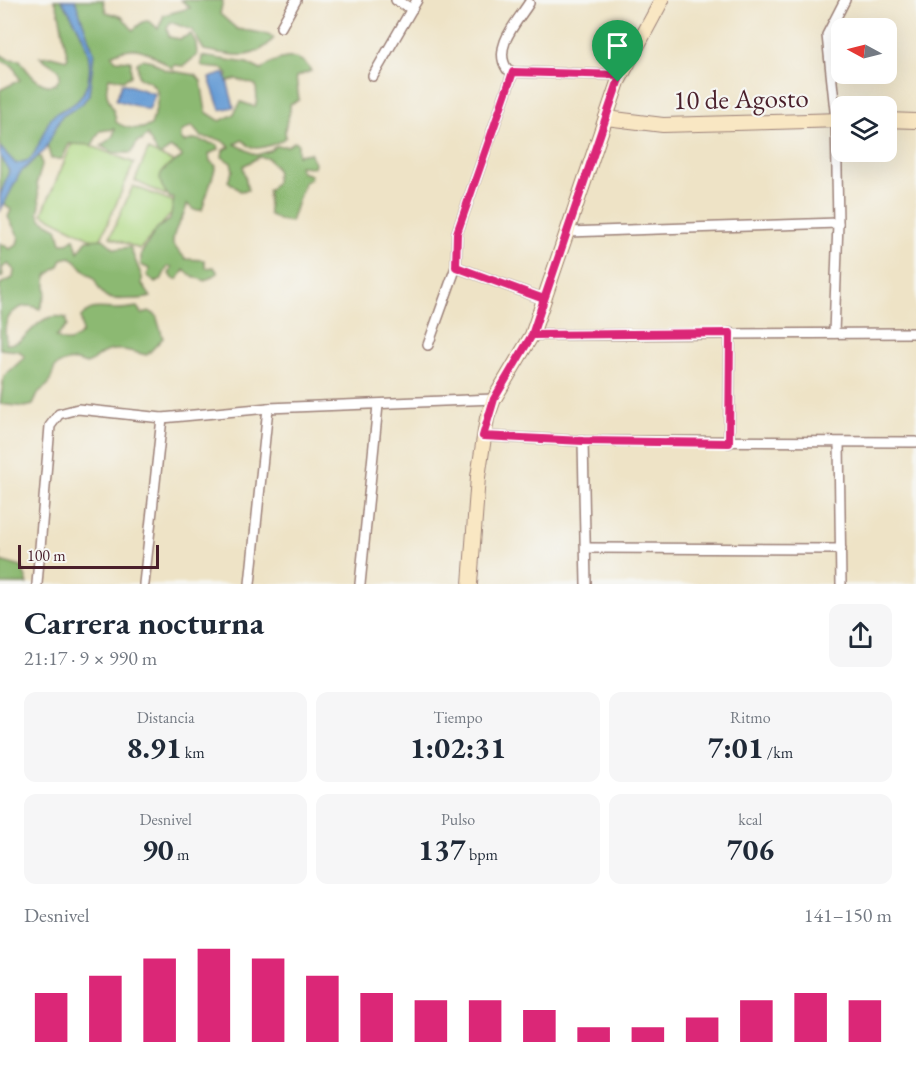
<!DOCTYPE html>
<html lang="es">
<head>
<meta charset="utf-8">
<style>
	:root { --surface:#fff; --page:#f6f6f7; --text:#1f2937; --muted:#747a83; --accent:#db2777 }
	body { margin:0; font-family:"EB Garamond",serif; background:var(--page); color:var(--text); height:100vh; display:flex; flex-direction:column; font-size:22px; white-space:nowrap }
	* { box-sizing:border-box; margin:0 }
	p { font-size:20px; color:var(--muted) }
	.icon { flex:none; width:33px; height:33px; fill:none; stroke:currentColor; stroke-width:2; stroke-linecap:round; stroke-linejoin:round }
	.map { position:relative; height:584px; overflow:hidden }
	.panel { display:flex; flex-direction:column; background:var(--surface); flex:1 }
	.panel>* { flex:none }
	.needle { width:39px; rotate:277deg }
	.buttons { position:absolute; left:831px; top:18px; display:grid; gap:12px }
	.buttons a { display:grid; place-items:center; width:66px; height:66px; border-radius:12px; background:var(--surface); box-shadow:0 6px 24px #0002; font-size:30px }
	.scale { position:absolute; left:18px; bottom:15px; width:141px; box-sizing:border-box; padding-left:6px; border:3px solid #4a1f2b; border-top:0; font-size:16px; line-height:21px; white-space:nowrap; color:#4a1f2b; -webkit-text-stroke:4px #f6f6f2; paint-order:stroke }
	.pin { position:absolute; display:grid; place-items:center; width:51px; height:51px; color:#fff; margin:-62px -26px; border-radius:50% 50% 50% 0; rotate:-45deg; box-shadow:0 0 6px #0007 }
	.pin .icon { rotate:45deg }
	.round { display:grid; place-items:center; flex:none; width:63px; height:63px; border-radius:12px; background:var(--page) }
	.summary { display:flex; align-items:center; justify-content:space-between; height:102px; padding:0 24px }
	h1 { font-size:33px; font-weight:700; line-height:45px }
	.metrics { display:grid; grid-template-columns:repeat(3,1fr); gap:9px; height:102px; padding:6px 24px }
	.metrics div { display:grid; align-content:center; border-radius:12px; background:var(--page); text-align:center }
	.metrics b { font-size:30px; font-weight:700 }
	.metrics small { font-size:16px; font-weight:400 }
	.metrics p { font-size:16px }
	.chart { height:168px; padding:12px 24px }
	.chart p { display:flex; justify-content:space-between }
	.chart svg { width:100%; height:108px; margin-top:6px; stroke:var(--accent); stroke-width:6 }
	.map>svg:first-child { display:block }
	.green { fill:#b0d984; stroke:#7d7c58; stroke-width:1.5 }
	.forest { fill:#8cb972; stroke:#6b6c4e; stroke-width:1.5 }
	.water { fill:#689dd5; stroke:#595e80; stroke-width:1.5 }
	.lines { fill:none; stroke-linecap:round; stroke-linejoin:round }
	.street-casing { stroke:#9c8178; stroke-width:12 }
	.secondary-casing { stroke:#9c8178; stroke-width:16 }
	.street { stroke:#fff; stroke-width:9 }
	.secondary { stroke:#f9e7c3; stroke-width:14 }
	.route-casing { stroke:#fff; stroke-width:12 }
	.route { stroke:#db2777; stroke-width:8 }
	.labels { text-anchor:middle; stroke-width:4.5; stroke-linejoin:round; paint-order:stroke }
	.street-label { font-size:27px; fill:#4a1f2b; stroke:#f6f6f2 }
</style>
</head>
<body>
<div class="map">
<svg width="916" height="584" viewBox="0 0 916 584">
	<rect width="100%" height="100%" fill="#f6f6f2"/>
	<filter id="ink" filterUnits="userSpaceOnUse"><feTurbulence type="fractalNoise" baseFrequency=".0167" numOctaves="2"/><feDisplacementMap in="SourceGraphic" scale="12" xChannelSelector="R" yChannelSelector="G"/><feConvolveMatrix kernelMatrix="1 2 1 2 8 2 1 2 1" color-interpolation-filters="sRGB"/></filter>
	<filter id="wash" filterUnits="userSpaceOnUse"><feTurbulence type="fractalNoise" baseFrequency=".008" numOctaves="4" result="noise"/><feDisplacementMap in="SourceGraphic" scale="24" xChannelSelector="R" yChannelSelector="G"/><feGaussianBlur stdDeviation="1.35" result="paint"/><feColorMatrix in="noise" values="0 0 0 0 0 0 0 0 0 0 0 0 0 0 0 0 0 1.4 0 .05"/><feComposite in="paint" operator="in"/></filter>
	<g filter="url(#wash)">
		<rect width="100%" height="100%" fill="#eee3c6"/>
		<g class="green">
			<polygon points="74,139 134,163 99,243 42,214"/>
			<polygon points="148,150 179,164 165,195 135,181"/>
			<polygon points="133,186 177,203 176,213 169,216 140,249 110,237"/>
		</g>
		<g class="forest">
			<path d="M54,0h49l3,12 16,5 11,13c11,-9 13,-14 25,-1l6,-14 26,-7 -9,-8h42l-3,14 17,15 31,5 6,4c-20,25 -42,17 -70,12l-12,-20 -22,-8 -3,7 2,8 11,2 11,-5 5,9 1,12 -13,11 -11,-1v4c-23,-16 -36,-28 -62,-14l5,5 15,1v15l-7,4 -15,-2c-8,21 6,25 7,44 10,7 25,9 35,3 7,-21 15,-41 -12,-47l-2,-15 6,-4 9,2 13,9 31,5 5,6 5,31 14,9 13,-6 8,-13 14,5 2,-7 -1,-15 -20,-6 -11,3 3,-7 -4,-6 -20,-2 -3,-3 1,-8 45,7 14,7c16,-13 39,-20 50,1l-15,6 3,23 -9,4c2,12 -8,21 -4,33 -7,6 -29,15 -37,9 -3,-2 -4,-5 -7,-6l-7,4 21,11 14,-4 6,-5h12l6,-4 4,1v12l12,-2 5,10 -1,4 -15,-1 2,6 10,3 -1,4 -6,4 -13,39 -12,-2 -10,-6 -1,-23 8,-9 1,-12 -9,-12 -9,-1 -16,9 5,24 -8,1 -12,-10 5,-11 -2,-7 -9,-6 1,-7 7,-3c-9,-10 -17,-8 -29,-10l-9,-11 -11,6v7l3,3 11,-3 23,6 1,4 -10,5 1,7 6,5 -14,44h-8l-7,-6c-3,16 -15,24 -14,41l13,14 18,1 2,8 8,-1 4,6 -13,8 -15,-6 -6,-5 -6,9h-4l-5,-5 3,-7 -4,-1 -7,14 -6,3 -8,-8 3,-6 -9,-4v-11l16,-26 13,-8 4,-22h-4c-19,-23 -9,-28 12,-41l-1,-3 -10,-6 -12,8 -12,-21 -5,6h-4l-7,12h-17l-13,-7 12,-10 2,-7 -15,2 -8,14 -23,-1 -7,15h-11l-4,-14 -12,8 6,5 1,8 -5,16 3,24 -2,7 4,7 15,8 4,15h7l6,-5 4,14 9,-12 16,-1 12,10 15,-2 12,30v7l9,13c-7,2 -12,2 -19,2 -23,1 -29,2 -38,-21 -10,-5 -14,-15 -24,-21l-8,2 -3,7 -13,10v16l-6,17c-16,-8 -34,2 -35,21 0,4 1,9 1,14 25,2 28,-35 60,-26l1,8 -11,11c11,8 17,4 26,-4l-1,-16c11,-14 22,-7 36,-8 7,0 14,-1 20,-2l5,7 7,-3 7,4 7,23 -16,17c-15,-3 -29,-9 -44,-2 -7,3 -9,9 -17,11 -12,-5 -19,-5 -31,3l-6,17 -10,8 -6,13 -8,2 -25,-3 4,-28 21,-19 -6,-6 -19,-2v-65l13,-6 1,-8 -6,-6 -6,4 1,8 -3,2v-35l10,6 7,-5 2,-7 -11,-20 3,-7 -6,-6 -1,-7 -4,1v-108l20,-10 -7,-14 -13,-6v-6l8,5 12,1c7,11 20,30 36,24l4,-7 -1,-7 -19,-13 11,-1 15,4 2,-3c-5,-13 -7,-49 -14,-57z"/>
			<polygon points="0,552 0,561 22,567 28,584 0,584"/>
		</g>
		<g class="water">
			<path d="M61,0h14l19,53 -5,42 -7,9 -21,13 -16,33 -25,23 -20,39v-16l9,-25 -9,-16v-8l16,17 13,-4c12,-12 13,-32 24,-44 8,-8 20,-8 27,-18 23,-32 0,-71 -19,-98z"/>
			<polygon points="225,73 234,107 220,110 209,78"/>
			<polygon points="122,83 155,94 149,110 116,100"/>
		</g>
	</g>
	<g filter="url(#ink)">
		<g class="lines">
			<g class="street-casing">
				<g id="street">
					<polyline points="396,0 412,9"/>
					<path d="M529,3c-11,18 -37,44 -22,66l6,3 108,3"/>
					<polyline points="281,27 296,0"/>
					<polyline points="373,76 417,0"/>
					<polyline points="568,232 838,223"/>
					<polyline points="456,267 544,299"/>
					<polyline points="834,333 838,223 836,120 827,35 845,0"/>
					<polyline points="532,335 916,333"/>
					<polyline points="428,345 456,267 457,233 513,72"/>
					<polyline points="483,436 583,441 916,442"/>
					<polyline points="583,441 586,584"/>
					<polyline points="729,443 730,333"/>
					<polyline points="839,443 841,584"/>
					<polyline points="586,548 841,549"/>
					<polyline points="37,584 50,426 59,414 78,409 162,418 268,408 494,399"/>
					<polyline points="144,584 162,418"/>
					<polyline points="250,584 268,408"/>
					<polyline points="360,584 378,405"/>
				</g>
			</g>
			<g class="secondary-casing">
				<g id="secondary">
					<polyline points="606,118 663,125 842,120"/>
					<polyline points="886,120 916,121"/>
					<polyline points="470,584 478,477 487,418 494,399 532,335 618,82 662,0"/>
				</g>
			</g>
			<use href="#street" class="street"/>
			<use href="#secondary" class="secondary"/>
		</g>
	</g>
	<g class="lines" filter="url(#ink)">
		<g class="route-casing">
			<polyline id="route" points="618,82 532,335 494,399 483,436 583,441 729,443 730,333 532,335 544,299 456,267 457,233 513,72 621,75 618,82"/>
		</g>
		<use href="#route" class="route"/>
	</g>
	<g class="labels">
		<g class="street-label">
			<text transform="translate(741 99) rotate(-1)" y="9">10 de Agosto</text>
		</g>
	</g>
</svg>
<div class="buttons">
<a><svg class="needle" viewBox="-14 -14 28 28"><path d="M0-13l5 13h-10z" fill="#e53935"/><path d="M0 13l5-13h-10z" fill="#747a83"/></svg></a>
<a><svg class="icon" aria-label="layers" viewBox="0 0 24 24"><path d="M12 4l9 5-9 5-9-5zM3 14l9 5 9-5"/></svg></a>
</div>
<div class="scale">100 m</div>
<div class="pin" style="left:618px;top:82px;background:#1e9e55"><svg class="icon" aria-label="arrive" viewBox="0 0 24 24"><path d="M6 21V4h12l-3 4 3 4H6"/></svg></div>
</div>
<section class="panel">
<div class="summary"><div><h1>Carrera nocturna</h1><p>21:17 · 9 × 990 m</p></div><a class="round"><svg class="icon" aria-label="share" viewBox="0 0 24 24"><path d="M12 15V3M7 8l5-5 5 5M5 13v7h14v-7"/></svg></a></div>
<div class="metrics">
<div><p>Distancia</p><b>8.91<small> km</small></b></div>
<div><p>Tiempo</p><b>1:02:31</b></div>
<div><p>Ritmo</p><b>7:01<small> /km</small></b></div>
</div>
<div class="metrics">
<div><p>Desnivel</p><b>90<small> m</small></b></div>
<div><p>Pulso</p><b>137<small> bpm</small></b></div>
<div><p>kcal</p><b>706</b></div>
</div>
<div class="chart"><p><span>Desnivel</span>141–150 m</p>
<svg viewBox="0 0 160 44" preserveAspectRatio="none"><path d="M5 44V24M15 44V17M25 44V10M35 44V6M45 44V10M55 44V17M65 44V24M75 44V27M85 44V27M95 44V31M105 44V38M115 44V38M125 44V34M135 44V27M145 44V24M155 44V27"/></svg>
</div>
</section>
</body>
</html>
